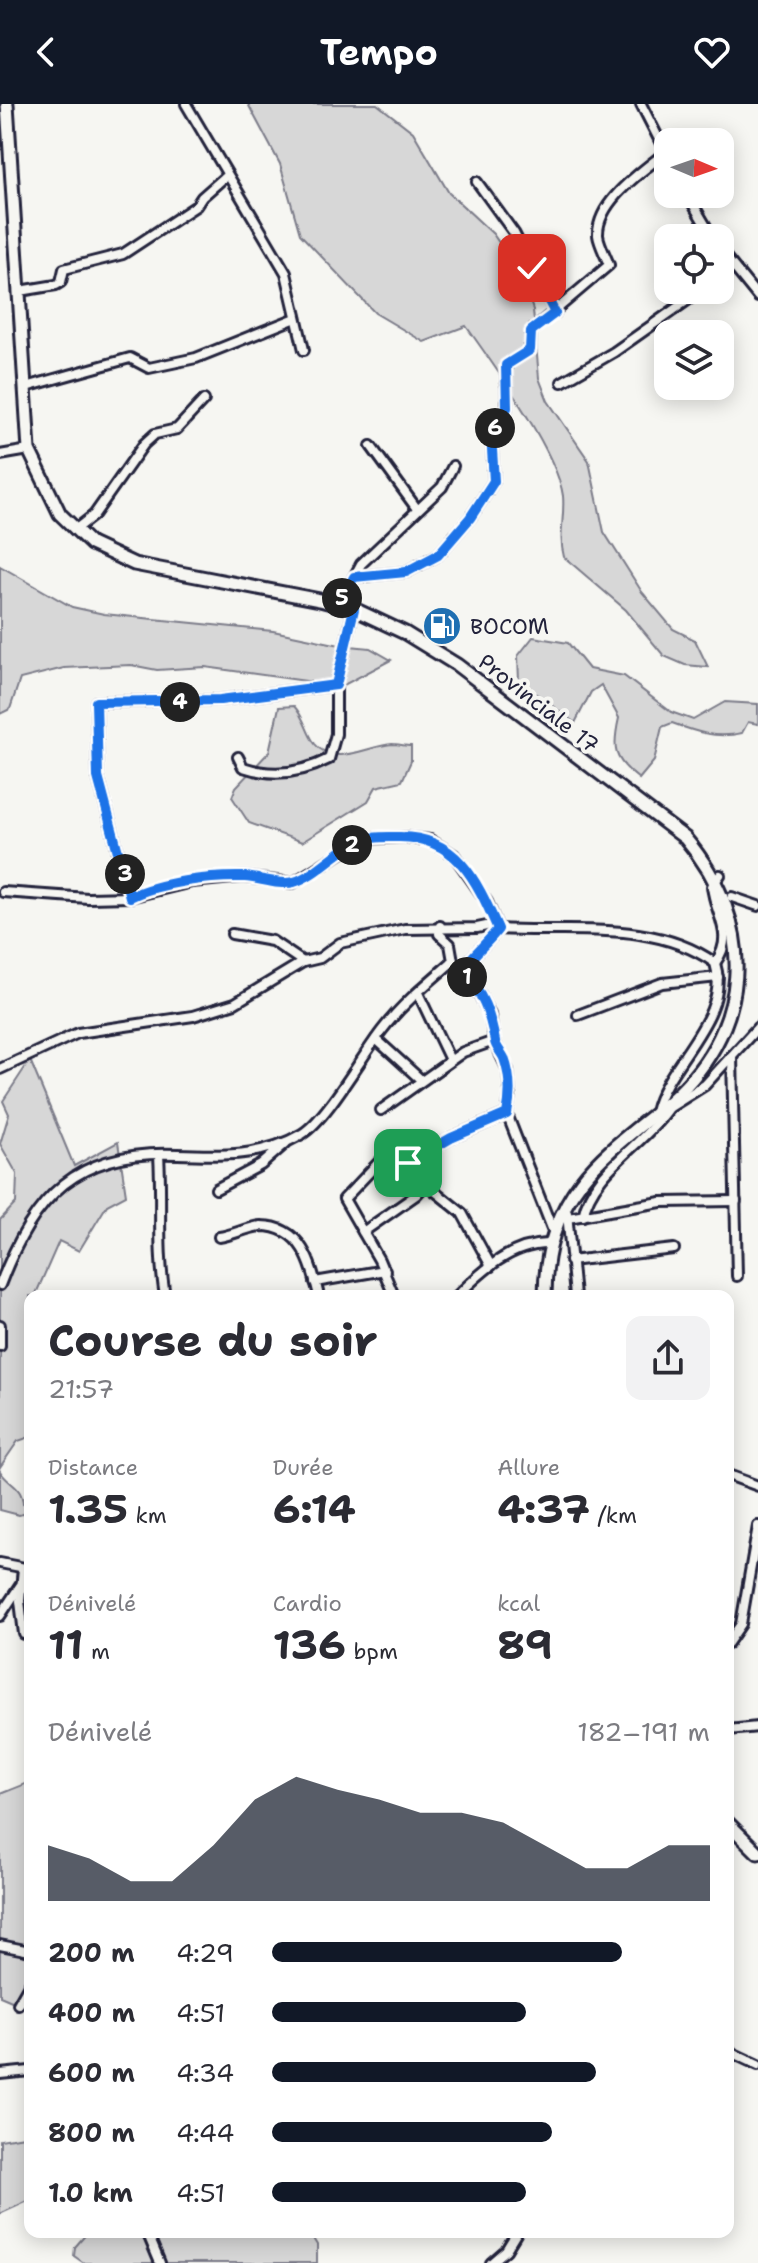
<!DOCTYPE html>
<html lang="fr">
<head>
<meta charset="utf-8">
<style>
	:root { --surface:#fff; --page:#f2f2f3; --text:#2b2b33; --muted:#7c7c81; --accent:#111827 }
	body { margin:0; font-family:"Shantell Sans",sans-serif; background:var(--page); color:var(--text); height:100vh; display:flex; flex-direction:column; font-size:30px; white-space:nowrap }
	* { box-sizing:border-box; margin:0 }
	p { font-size:26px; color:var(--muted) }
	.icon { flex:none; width:44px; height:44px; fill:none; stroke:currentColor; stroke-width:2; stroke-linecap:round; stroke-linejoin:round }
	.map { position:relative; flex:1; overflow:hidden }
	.drawer { position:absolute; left:24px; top:1186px; width:710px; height:948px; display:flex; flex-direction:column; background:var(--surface); border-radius:16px; box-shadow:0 4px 20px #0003 }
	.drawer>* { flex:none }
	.needle { width:52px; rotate:92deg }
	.tools { position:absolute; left:654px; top:24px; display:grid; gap:16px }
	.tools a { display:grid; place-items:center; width:80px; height:80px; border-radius:16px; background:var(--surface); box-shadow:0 4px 20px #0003; font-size:40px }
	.pin { position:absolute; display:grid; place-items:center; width:68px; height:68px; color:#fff; margin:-34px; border-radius:16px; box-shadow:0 4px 12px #0006 }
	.km { position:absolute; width:40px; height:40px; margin:-20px; border-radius:50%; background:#222; color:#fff; font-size:22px; line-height:40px; text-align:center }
	.round { display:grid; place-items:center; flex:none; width:84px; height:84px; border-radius:16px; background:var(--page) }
	.summary { display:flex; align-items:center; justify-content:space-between; height:136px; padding:0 24px }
	h1 { font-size:44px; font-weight:700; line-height:60px }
	.stats { display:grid; grid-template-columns:repeat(3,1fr); gap:12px; height:136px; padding:8px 24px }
	.stats div { display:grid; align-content:center }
	.stats b { font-size:40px; font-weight:700 }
	.stats small { font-size:22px; font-weight:400 }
	.stats p { font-size:22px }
	.chart { height:224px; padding:16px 24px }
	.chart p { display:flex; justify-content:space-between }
	.chart svg { width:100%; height:144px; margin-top:8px; fill:var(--accent); opacity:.7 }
	ul { padding:0 24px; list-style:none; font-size:26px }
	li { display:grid; grid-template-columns:128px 96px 1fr; align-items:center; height:60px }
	li i { height:20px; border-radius:10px; background:var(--accent) }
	header { display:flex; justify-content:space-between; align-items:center; height:104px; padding:0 24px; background:var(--accent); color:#fff; font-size:36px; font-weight:700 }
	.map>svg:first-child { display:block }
	.green { fill:#d7d7d7; stroke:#7c7c89; stroke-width:2 }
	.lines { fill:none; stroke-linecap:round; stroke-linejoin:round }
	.minor-casing { stroke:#22223b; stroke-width:14 }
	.major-casing { stroke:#22223b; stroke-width:17 }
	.minor { stroke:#f6f6f2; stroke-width:8 }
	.major { stroke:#f6f6f2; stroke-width:11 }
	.route-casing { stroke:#fff; stroke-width:16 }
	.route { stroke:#1a73e8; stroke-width:10 }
	.labels { text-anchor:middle; stroke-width:8; stroke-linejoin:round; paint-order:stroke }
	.poi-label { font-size:22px; fill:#22223b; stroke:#f6f6f2; text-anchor:start }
	.street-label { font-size:22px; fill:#22223b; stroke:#f6f6f2 }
</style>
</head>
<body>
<header><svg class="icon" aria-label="back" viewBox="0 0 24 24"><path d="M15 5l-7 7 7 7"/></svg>Tempo<svg class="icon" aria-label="heart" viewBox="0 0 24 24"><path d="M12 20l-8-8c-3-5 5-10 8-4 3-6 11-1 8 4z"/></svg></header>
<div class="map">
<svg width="758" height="2159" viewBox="0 0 758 2159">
	<rect width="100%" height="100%" fill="#f6f6f2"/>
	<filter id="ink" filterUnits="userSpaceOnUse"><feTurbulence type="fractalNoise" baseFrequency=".0125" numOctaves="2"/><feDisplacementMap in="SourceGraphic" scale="16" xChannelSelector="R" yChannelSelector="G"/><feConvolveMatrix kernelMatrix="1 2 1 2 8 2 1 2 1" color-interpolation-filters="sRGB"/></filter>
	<g filter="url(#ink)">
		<g class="green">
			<path d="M248,0h129l36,28 36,61 44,41 28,41 12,35 6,68 9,23 41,60 15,71 38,60 31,37 22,11 13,27 -23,-2 -21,-9 -38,-46 -62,-53c-6,-21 1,-40 -1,-61 -6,-44 -70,-132 -97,-170l-42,16 -49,-29 -75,-79 -20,-70z"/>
			<polygon points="0,462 72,503 104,510 273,527 340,541 370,544 391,556 342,582 205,563 157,566 131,561 64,564 20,575 10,605 0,610"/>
			<path d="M533,533l35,6 21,26 35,7 47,36 22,8 32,-18 33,2v20l-10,-2 -6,11c-26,6 -46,-1 -70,-10l-10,4 -8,34 -15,18c-26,-20 -27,-30 -20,-61l-18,-33 -10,7 -16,31 -56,-42 -1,-25z"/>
			<path d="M294,602c11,12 12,26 21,38 19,24 55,1 77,0 6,0 13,2 19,2v15l-9,20 -26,6 -8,14 -66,41 -53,-19 -17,-26 4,-10 33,-35 10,-45z"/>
			<polygon points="30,956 74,1062 118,1038 126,1091 107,1101 79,1147 59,1137 35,1192 30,1192 30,1333 18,1337 0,1363 0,1116 16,1099 17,1070 0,1040 9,1010 3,997"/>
			<path d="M0,1367c8,14 22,14 23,33l7,-2v10l-11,3 -19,-5z"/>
			<polygon points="30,1678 30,1901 28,1904 0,1892 0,1690"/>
			<polygon points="30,2031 30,2096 0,2110 0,2036"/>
			<polygon points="88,2128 309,2128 317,2141 317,2159 84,2159 74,2152 75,2143"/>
		</g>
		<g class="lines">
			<g class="minor-casing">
				<g id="minor">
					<polyline points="186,0 286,169 304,246"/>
					<polyline points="641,0 668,53"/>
					<polyline points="477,78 514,129 555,209"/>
					<polyline points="687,90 713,134"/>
					<polyline points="720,146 758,193"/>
					<polyline points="20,187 56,181 61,178 64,165 123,150 196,102 202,93 227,71"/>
					<polyline points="562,278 614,248 702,186"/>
					<polyline points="26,283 130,254 149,264 196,254 296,214"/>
					<polyline points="371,342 417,405"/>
					<polyline points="0,351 29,346"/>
					<polyline points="75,426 94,411 144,340 155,330 177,325 204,296"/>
					<path d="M354,473l52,-5 32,-17 32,-37 24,-37 -3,-47 16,-26 -1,-43 24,-15 1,-19 78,-66c-3,-9 -10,-21 -11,-30 -1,-34 45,-64 68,-83"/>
					<polyline points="339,501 361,460 442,383 453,362"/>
					<path d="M238,653l5,10c29,10 59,6 86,-8l7,-25v-49l18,-76"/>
					<polyline points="3,788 88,794 130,793 192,778 243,773 293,779 363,735 403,733 430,736 454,751 487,798 496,820"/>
					<polyline points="130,793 98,673 96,598 220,596 336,581"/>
					<polyline points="732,793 758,802"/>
					<polyline points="440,822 439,830 450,840 453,857 475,882 490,911 494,937 508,966 510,990 507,1010 553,1127"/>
					<polyline points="232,830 272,837 303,858"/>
					<path d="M715,859c21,-28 0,-47 -3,-77l8,-11"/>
					<path d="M462,869c5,-14 26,-30 36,-44"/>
					<polyline points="418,889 450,956"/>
					<polyline points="578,911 662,879 718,873"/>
					<polyline points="376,935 420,975"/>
					<polyline points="732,952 737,1172"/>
					<path d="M0,965l78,-36 115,-17 42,-13 68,-41 17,-4 20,-15 65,-14 72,-1 19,-4 2,5c71,5 154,-11 217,34 17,54 -49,100 -60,149"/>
					<polyline points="667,1005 705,981 758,923"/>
					<polyline points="381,1006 463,948 494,937"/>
					<path d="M159,1051c3,47 -2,95 6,141"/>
					<polyline points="379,1058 344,1095 379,1156 394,1192"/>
					<polyline points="216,1085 261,1061 286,1039"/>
					<polyline points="567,1109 575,1192"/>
					<path d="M583,1112c9,-46 61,-71 86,-108"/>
					<polyline points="568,1114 661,1098 736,1097"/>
					<polyline points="363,1128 416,1091 426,1080"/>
					<path d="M219,1133c14,-2 29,-10 42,-11 41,0 50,37 58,70"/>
					<polyline points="570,1157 674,1145"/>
					<polyline points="491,1162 462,1109 426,1080 408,1059 451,1034 507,1010"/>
					<polyline points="315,1178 385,1166"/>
					<path d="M0,1181c34,-90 78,-136 178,-131 44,2 85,3 124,-20 25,-15 61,-80 81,-105 20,-26 46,-47 70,-68"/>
					<path d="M457,1192c25,-25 55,-53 92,-52"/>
					<polyline points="0,1221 0,1242"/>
					<polyline points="728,1371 758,1382"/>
					<polyline points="0,1459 30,1465"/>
					<polyline points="23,1464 20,1497 24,1530"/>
					<polyline points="0,1512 20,1482"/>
					<polyline points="728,1539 741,1520 758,1422"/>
					<polyline points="728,1626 758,1623"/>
					<polyline points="0,1841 30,1847"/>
					<polyline points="18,1900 30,1879"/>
					<polyline points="728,1947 758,1961"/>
					<polyline points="0,1970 30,1967"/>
					<polyline points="147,2128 160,2159"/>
					<polyline points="491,2159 506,2146 517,2128"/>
				</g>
			</g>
			<g class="major-casing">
				<g id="major">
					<path d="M7,0l22,346 31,64 31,30 43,20 186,36 34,9 51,24 52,32 228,173c73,86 70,194 -23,270 -27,22 -60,46 -81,74 -26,34 -36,71 -36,114"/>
					<polyline points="728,1719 758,1749"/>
				</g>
			</g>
			<use href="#minor" class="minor"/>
			<use href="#major" class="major"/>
		</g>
	</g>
	<g class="lines" filter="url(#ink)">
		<g class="route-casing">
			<path id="route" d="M408,1059l43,-25 56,-24c4,-19 4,-37 -3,-56 -3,-6 -9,-12 -9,-17 -5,-26 -12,-50 -33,-68 5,-14 26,-30 36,-44 -21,-47 -40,-93 -100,-92 -11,0 -25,-1 -36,3 -25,9 -43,34 -68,42 -13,4 -35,-4 -49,-5 -34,-1 -85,5 -115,20l-32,-120 -2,-75 124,-2 116,-15 18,-76 -15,-4 15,-28 52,-5 32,-17 32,-37 24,-37 -3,-47 16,-26 -1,-43 24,-15 1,-19 24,-18 -23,-45"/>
		</g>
		<use href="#route" class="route"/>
	</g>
	<defs>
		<g id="fuel-disc" transform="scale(2)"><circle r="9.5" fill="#1f6fb2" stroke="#f6f6f2"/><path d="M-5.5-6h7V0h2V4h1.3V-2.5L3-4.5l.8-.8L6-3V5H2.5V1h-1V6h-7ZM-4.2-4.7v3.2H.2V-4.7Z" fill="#fff"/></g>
	</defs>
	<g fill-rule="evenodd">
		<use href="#fuel-disc" x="442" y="522"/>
	</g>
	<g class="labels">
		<g class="poi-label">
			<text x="470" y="530">BOCOM</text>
		</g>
		<g class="street-label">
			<text transform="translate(539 599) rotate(38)" y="8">Provinciale 17</text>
		</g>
	</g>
</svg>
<div class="tools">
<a><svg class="needle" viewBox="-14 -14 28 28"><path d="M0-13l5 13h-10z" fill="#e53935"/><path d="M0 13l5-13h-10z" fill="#7c7c81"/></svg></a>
<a><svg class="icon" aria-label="locate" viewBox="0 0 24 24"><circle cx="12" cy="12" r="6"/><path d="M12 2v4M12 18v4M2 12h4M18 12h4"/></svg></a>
<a><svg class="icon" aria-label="layers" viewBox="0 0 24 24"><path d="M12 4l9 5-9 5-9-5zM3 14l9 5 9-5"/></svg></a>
</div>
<div class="pin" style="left:408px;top:1059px;background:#1e9e55"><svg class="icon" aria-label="arrive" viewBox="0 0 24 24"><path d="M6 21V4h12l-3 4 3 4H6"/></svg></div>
<div class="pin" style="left:532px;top:164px;background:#d93025"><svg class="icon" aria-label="check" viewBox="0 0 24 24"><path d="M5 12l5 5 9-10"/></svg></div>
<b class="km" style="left:467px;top:873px">1</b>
<b class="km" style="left:352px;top:741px">2</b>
<b class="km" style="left:125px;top:770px">3</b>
<b class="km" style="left:180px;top:598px">4</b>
<b class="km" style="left:342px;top:494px">5</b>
<b class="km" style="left:495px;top:324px">6</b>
<section class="drawer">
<div class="summary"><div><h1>Course du soir</h1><p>21:57</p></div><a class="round"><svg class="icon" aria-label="share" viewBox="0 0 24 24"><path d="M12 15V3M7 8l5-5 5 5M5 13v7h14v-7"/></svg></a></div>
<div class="stats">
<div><p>Distance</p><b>1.35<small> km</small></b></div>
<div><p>Durée</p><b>6:14</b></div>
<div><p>Allure</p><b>4:37<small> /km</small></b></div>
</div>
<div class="stats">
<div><p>Dénivelé</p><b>11<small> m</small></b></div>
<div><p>Cardio</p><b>136<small> bpm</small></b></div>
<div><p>kcal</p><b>89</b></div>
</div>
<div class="chart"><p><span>Dénivelé</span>182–191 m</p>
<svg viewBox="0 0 160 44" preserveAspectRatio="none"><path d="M0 44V27L10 31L20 38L30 38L40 27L50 13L60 6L70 10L80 13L90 17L100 17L110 20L120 27L130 34L140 34L150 27L160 27V44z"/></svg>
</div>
<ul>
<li><b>200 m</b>4:29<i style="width:80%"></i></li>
<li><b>400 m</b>4:51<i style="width:58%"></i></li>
<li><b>600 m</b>4:34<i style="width:74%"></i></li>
<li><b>800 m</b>4:44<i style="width:64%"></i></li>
<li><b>1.0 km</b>4:51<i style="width:58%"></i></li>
</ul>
</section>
</div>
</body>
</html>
